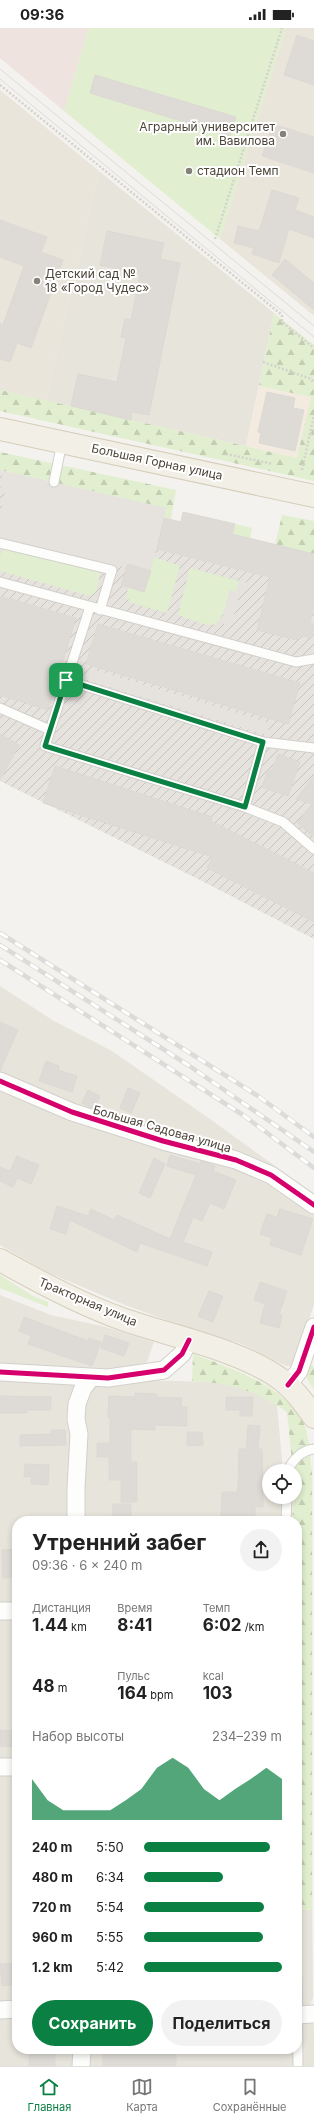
<!DOCTYPE html>
<html lang="ru">
<head>
<meta charset="utf-8">
<style>
	:root { --surface:#fff; --page:#f2f2f2; --text:#222; --muted:#767676; --line:#e0e0e0; --accent:#0b8043 }
	body { margin:0; font-family:Inter,sans-serif; background:var(--page); color:var(--text); height:100vh; display:flex; flex-direction:column; font-size:15px; white-space:nowrap }
	* { box-sizing:border-box; margin:0 }
	p { font-size:13px; color:var(--muted) }
	.icon { flex:none; width:22px; height:22px; fill:none; stroke:currentColor; stroke-width:2; stroke-linecap:round; stroke-linejoin:round }
	.map { position:relative; flex:1; overflow:hidden }
	.panel { position:absolute; left:12px; top:1488px; width:290px; height:538px; display:flex; flex-direction:column; background:var(--surface); border-radius:16px; box-shadow:0 2px 6px #0003 }
	.panel>* { flex:none }
	.tools { position:absolute; left:262px; top:1436px; display:grid; gap:8px }
	.tools a { display:grid; place-items:center; width:40px; height:40px; border-radius:50%; background:var(--surface); box-shadow:0 2px 6px #0003; font-size:20px }
	.pin { position:absolute; display:grid; place-items:center; width:34px; height:34px; color:#fff; margin:-17px; border-radius:8px; box-shadow:0 2px 6px #0006 }
	.round { display:grid; place-items:center; flex:none; width:42px; height:42px; border-radius:21px; background:var(--page) }
	.summary { display:flex; align-items:center; justify-content:space-between; height:68px; padding:0 20px }
	h1 { font-size:22px; font-weight:700; line-height:30px }
	.figures { display:grid; grid-template-columns:repeat(3,1fr); gap:6px; height:68px; padding:4px 20px }
	.figures div { display:grid; align-content:center }
	.figures b { font-size:17px; font-weight:700 }
	.figures small { font-size:11px; font-weight:400 }
	.figures p { font-size:11px }
	.chart { height:112px; padding:8px 20px }
	.chart p { display:flex; justify-content:space-between }
	.chart svg { width:100%; height:72px; margin-top:4px; fill:var(--accent); opacity:.7 }
	.button { display:flex; gap:8px; margin-top:auto; padding:8px 20px }
	.button a { flex:1; height:46px; border-radius:24px; background:var(--accent); color:#fff; font-size:16px; font-weight:700; line-height:46px; text-align:center }
	.button a+a { background:var(--page); color:var(--text) }
	ul { padding:0 20px; list-style:none; font-size:13px }
	li { display:grid; grid-template-columns:64px 48px 1fr; align-items:center; height:30px }
	li i { height:10px; border-radius:5px; background:var(--accent) }
	.status { display:flex; justify-content:space-between; align-items:center; height:28px; padding:0 20px; background:var(--surface); direction:ltr }
	.status svg { height:11px; fill:currentColor }
	.tab-bar { display:flex; justify-content:space-around; align-items:center; height:56px; border-top:1px solid var(--line); background:var(--surface); font-size:11px; color:var(--muted) }
	.tab-bar a { display:grid; justify-items:center; gap:2px }
	.tab-bar .current { color:var(--accent) }
	.map>svg:first-child { display:block }
	.residential { fill:#e7e4dc }
	.commercial { fill:#f3ebdf }
	.industrial { fill:url(#industrial-furrows) }
	.education { fill:#eae5da }
	.medical { fill:#eee3df }
	.green { fill:#e1eecf }
	.forest { fill:url(#forest-firs) }
	.parking { fill:#e6e3df }
	.building { fill:#dedbd6; stroke:#dcd9d4 }
	.lines { fill:none; stroke-linecap:round; stroke-linejoin:round }
	.lane-casing { stroke:#d2d0cb; stroke-width:11 }
	.street-casing { stroke:#d2d0cb; stroke-width:19 }
	.primary-casing { stroke:#d6cebb; stroke-width:24 }
	.path { stroke:#d3d2cc; stroke-width:2.5; stroke-dasharray:2 2; stroke-linecap:butt }
	.lane { stroke:#fdfdfc; stroke-width:9 }
	.street { stroke:#fdfdfc; stroke-width:17 }
	.primary { stroke:#f2efe6; stroke-width:22 }
	.tram { stroke:#dbdbda; stroke-width:1 }
	.rail-casing { stroke:#dbdbda; stroke-width:4.5 }
	.rail { stroke:#fff; stroke-width:3; stroke-dasharray:9; stroke-linecap:butt }
	.cycleway-casing { stroke:#fff; stroke-width:8 }
	.cycleway { stroke:#d6006c; stroke-width:5 }
	.route-casing { stroke:#fff; stroke-width:8 }
	.route { stroke:#0b8043; stroke-width:5 }
	.poi-dot { fill:#868178; stroke:#fff; stroke-width:1.5 }
	.labels { text-anchor:middle; stroke-width:4; stroke-linejoin:round; paint-order:stroke }
	.poi-label { font-size:12px; fill:#4b4439; stroke:#fff; text-anchor:start }
	.street-label { font-size:12px; fill:#4b4439; stroke:#fff }
</style>
</head>
<body>
<div class="status"><b>09:36</b><svg viewBox="0 0 49 12"><path d="M0 12V9h3v3zM5 12V6h3v6zM10 12V3h3v9zM15 12V0h3v12zM26 1h20v11H26zM47 4h2v5h-2z"/></svg></div>
<div class="map">
<svg width="314" height="2038" viewBox="0 0 314 2038">
	<defs>
		<pattern id="industrial-furrows" width="10" height="10" patternUnits="userSpaceOnUse"><rect width="10" height="10" fill="#e6e2de"/><path d="M-1 1l2-2M0 10L10 0M9 11l2-2" fill="none" stroke="#c7c3bf"/></pattern>
		<pattern id="forest-firs" width="22" height="20" patternUnits="userSpaceOnUse"><rect width="22" height="20" fill="#e1eecf"/><path d="M5 1l3.5 6h-7zM16 11l3.5 6h-7z" fill="#c3cdb2"/></pattern>
	</defs>
	<rect width="100%" height="100%" fill="#f4f2ee"/>
	<g class="residential">
		<polygon points="99,143 274,285 246,418 46,373"/>
		<polygon points="0,958 54,993 112,1023 210,1091 314,1166 314,1277 292,1338 286,1338 242,1316 194,1302 125,1277 47,1244 0,1217"/>
		<polygon points="0,1267 51,1287 106,1299 154,1314 147,1334 120,1344 0,1340"/>
		<polygon points="0,1349 78,1353 72,1493 17,1493 17,1579 0,1579"/>
		<polygon points="132,1352 220,1354 252,1363 277,1377 283,1443 269,1443 269,1469 282,1469 281,1493 79,1493 80,1377 97,1354"/>
		<rect x="0" y="1587" width="17" height="147"/>
		<polygon points="0,1743 17,1743 17,1977 0,1978"/>
		<polygon points="297,1882 312,1882 313,1969 310,1977 304,1981 297,1981"/>
		<polygon points="0,1986 17,1986 17,2021 76,2021 75,2038 0,2038"/>
		<polygon points="297,1991 310,1994 314,1997 314,2038 87,2038 87,2021 297,2021"/>
	</g>
	<polygon class="commercial" points="259,358 311,369 297,430 246,418"/>
	<polygon class="industrial" points="0,442 166,480 164,490 314,526 314,911 202,853 0,753"/>
	<g class="education">
		<polygon points="286,0 314,0 314,288 220,211"/>
		<polygon points="0,62 99,143 46,373 0,362"/>
	</g>
	<polygon class="medical" points="0,0 89,0 64,83 0,30"/>
	<g class="green">
		<polygon points="89,0 286,0 220,211 64,83"/>
		<polygon points="235,496 252,500 250,511 232,506"/>
		<polygon points="4,521 96,542 100,546 96,564 91,567 86,567 0,543 0,527"/>
		<polygon points="154,529 180,538 167,585 132,575 126,569 128,559 144,564"/>
		<path d="M190,540l49,13 -3,11 -6,-2c-12,44 -12,39 -52,25z"/>
		<polygon points="0,1247 33,1268 48,1274 48,1279 0,1260"/>
	</g>
	<g class="forest">
		<polygon points="274,285 314,317 314,453 0,383 0,362 297,430 311,369 259,358"/>
		<polygon points="0,424 176,462 171,491 164,490 166,480 0,442"/>
		<polygon points="282,487 314,493 314,526 275,517"/>
		<path d="M193,1326c34,13 97,33 111,70 6,16 6,33 8,49v437h-12l-3,-20v-369h-5l3,-50h-2l-6,-59c-33,-22 -56,-29 -95,-31z"/>
		<path d="M309,1336l5,3v22c-8,-10 -9,-13 -5,-25z"/>
	</g>
	<g class="parking">
		<polygon points="3,443 166,480 151,543 128,536 120,539 0,510 0,489 5,464 0,463"/>
		<polygon points="239,553 247,555 244,565 240,564 231,598 219,595 222,591 230,562 236,564"/>
		<polygon points="91,641 270,695 267,707 87,652"/>
	</g>
	<g class="building">
		<polygon points="297,7 314,13 314,57 284,47"/>
		<polygon points="95,47 236,89 230,108 90,65"/>
		<polygon points="273,96 314,109 314,145 262,128"/>
		<polygon points="272,162 299,170 295,182 314,189 314,210 289,201 279,235 252,226 254,220 234,215 238,198 259,203"/>
		<polygon points="0,192 47,209 41,224 63,232 31,320 17,315 10,334 0,331 0,295 3,297 24,238 0,229"/>
		<polygon points="107,203 164,215 160,231 180,235 149,387 132,384 131,392 71,378 78,346 117,354 126,310 121,309 125,291 131,292 140,246 100,237"/>
		<polygon points="285,231 314,255 314,282 272,247"/>
		<polygon points="267,364 295,370 293,380 304,382 295,423 259,415 261,405 258,404"/>
		<polygon points="183,484 235,496 232,506 314,526 314,578 310,595 314,596 312,610 298,607 297,612 257,602 270,549 157,521 164,490 181,494"/>
		<polygon points="128,536 151,543 144,564 121,557"/>
		<polygon points="0,568 76,590 48,682 0,667"/>
		<polygon points="98,596 300,655 288,696 86,636"/>
		<polygon points="0,706 19,717 0,752"/>
		<polygon points="278,726 300,734 288,768 262,759 268,742 272,743"/>
		<polygon points="55,738 212,789 211,793 314,845 314,894 207,840 213,829 43,775"/>
		<polygon points="314,748 314,809 297,795 312,776 296,771"/>
		<polygon points="0,994 18,1002 0,1043"/>
		<polygon points="46,1033 59,1038 58,1042 77,1048 72,1064 39,1053"/>
		<polygon points="128,1060 140,1065 131,1085 120,1080"/>
		<polygon points="88,1062 100,1068 94,1081 82,1075"/>
		<polygon points="170,1127 200,1136 201,1133 207,1135 215,1138 213,1143 236,1152 224,1181 210,1175 202,1193 193,1189 183,1214 212,1224 207,1238 140,1215 137,1224 70,1192 66,1206 50,1201 57,1178 88,1188 91,1181 114,1192 117,1187 170,1211 196,1147 167,1138"/>
		<polygon points="17,1128 39,1137 31,1156 17,1150 13,1159 0,1153 0,1139 10,1143"/>
		<polygon points="154,1130 165,1136 150,1170 139,1165"/>
		<polygon points="280,1181 313,1191 301,1227 270,1217 272,1210 260,1206 267,1186 277,1189"/>
		<polygon points="260,1254 287,1263 279,1286 282,1287 279,1300 260,1295 265,1276 254,1272"/>
		<polygon points="209,1263 223,1268 213,1294 198,1288"/>
		<polygon points="24,1289 88,1313 89,1310 101,1314 92,1338 28,1316 31,1308 19,1303"/>
		<polygon points="105,1307 129,1315 124,1328 101,1320"/>
		<polygon points="135,1365 157,1366 157,1369 182,1370 181,1379 187,1379 187,1398 155,1397 155,1402 131,1401 131,1434 137,1434 137,1474 121,1474 121,1452 109,1452 109,1429 97,1429 97,1415 110,1415 110,1390 108,1390 109,1368 135,1369"/>
		<polygon points="0,1368 51,1369 51,1382 27,1382 27,1385 0,1385"/>
		<polygon points="226,1369 253,1369 252,1388 240,1388 240,1382 226,1382"/>
		<polygon points="248,1397 260,1398 258,1421 262,1421 263,1479 255,1479 255,1490 221,1493 222,1464 237,1464 237,1461 238,1461 239,1421 246,1421"/>
		<polygon points="51,1402 65,1402 66,1417 20,1418 20,1407 51,1406"/>
		<polygon points="187,1404 202,1404 203,1417 187,1418"/>
		<polygon points="25,1436 49,1437 48,1457 31,1456 32,1449 24,1449"/>
		<polygon points="113,1476 131,1476 131,1493 112,1493"/>
		<polygon points="17,1521 17,1549 3,1550 2,1522"/>
		<polygon points="0,1702 17,1703 17,1719 0,1718"/>
		<polygon points="17,1935 17,1956 2,1958 0,1936"/>
		<rect x="29" y="2022" width="26" height="16"/>
		<polygon points="147,2022 176,2022 176,2038 103,2038 103,2023"/>
	</g>
	<g class="lines">
		<g class="lane-casing">
			<g id="lane">
				<polyline points="54,454 62,414"/>
				<polyline points="0,515 112,542 100,582"/>
				<polyline points="0,554 296,634 314,631"/>
				<polyline points="90,579 45,718 245,779 283,794 314,821"/>
				<polyline points="66,652 263,714 314,720"/>
				<polyline points="0,680 50,702"/>
				<polyline points="245,779 263,714"/>
				<path d="M288,1443c4,-11 14,-21 26,-22"/>
				<polyline points="286,1493 287,1469"/>
				<polyline points="297,1948 298,2038"/>
			</g>
		</g>
		<g class="street-casing">
			<g id="street">
				<polyline points="0,1053 72,1084 163,1113 236,1132 271,1147 314,1177"/>
				<polyline points="0,1344 108,1350 164,1342 182,1326 189,1312"/>
				<polyline points="288,1357 299,1343 314,1299"/>
				<polyline points="76,1493 76,1460 79,1406 76,1391 77,1376 83,1360 91,1350"/>
				<polyline points="0,1583 17,1583"/>
				<polyline points="0,1739 17,1739"/>
				<polyline points="0,1982 17,1981"/>
				<polyline points="297,1987 314,1986"/>
				<polyline points="81,2038 82,2021"/>
			</g>
		</g>
		<g class="primary-casing">
			<g id="primary">
				<polyline points="0,401 314,468"/>
				<path d="M0,1232c39,22 80,44 122,59 48,17 121,31 161,62 12,9 22,23 31,36"/>
			</g>
		</g>
		<g class="path">
			<polyline points="0,57 282,287 282,294 314,320"/>
			<polyline points="215,211 282,0"/>
			<polyline points="263,334 311,351 314,355"/>
			<polyline points="310,406 314,407"/>
			<polyline points="226,426 273,436"/>
			<polyline points="302,442 314,387"/>
		</g>
		<use href="#lane" class="lane"/>
		<use href="#street" class="street"/>
		<use href="#primary" class="primary"/>
		<g class="tram">
			<polyline points="0,41 314,298"/>
			<polyline points="0,51 314,309"/>
		</g>
		<g class="rail-casing">
			<g id="rail">
				<polyline points="0,905 258,1068 314,1109"/>
				<polyline points="0,917 188,1037 314,1124"/>
				<polyline points="0,932 243,1087 314,1140"/>
			</g>
		</g>
		<use href="#rail" class="rail"/>
		<g class="cycleway-casing">
			<g id="cycleway">
				<polyline points="0,1053 72,1084 163,1113 236,1132 271,1147 314,1177"/>
				<polyline points="0,1344 108,1350 164,1342 182,1326 189,1312"/>
				<polyline points="288,1357 299,1343 314,1299"/>
			</g>
		</g>
		<use href="#cycleway" class="cycleway"/>
	</g>
	<g class="lines">
		<g class="route-casing">
			<polygon id="route" points="66,652 263,714 245,779 45,718"/>
		</g>
		<use href="#route" class="route"/>
	</g>
	<g class="poi-dot">
		<circle cx="283" cy="106" r="4"/>
		<circle cx="189" cy="143" r="4"/>
		<circle cx="37" cy="253" r="4"/>
	</g>
	<g class="labels">
		<g class="poi-label">
			<text x="275" y="103" text-anchor="end">Аграрный университет<tspan x="275" dy="14">им. Вавилова</tspan></text>
			<text x="197" y="147">стадион Темп</text>
			<text x="45" y="250">Детский сад №<tspan x="45" dy="14">18 «Город Чудес»</tspan></text>
		</g>
		<g class="street-label">
			<text transform="translate(157 434) rotate(12)" y="4">Большая Горная улица</text>
			<text transform="translate(162 1101) rotate(16)" y="4">Большая Садовая улица</text>
			<text transform="translate(88 1274) rotate(23)" y="4">Тракторная улица</text>
		</g>
	</g>
</svg>
<div class="tools">
<a><svg class="icon" aria-label="locate" viewBox="0 0 24 24"><circle cx="12" cy="12" r="6"/><path d="M12 2v4M12 18v4M2 12h4M18 12h4"/></svg></a>
</div>
<div class="pin" style="left:66px;top:652px;background:#1e9e55"><svg class="icon" aria-label="arrive" viewBox="0 0 24 24"><path d="M6 21V4h12l-3 4 3 4H6"/></svg></div>
<section class="panel">
<div class="summary"><div><h1>Утренний забег</h1><p>09:36 · 6 × 240 m</p></div><a class="round"><svg class="icon" aria-label="share" viewBox="0 0 24 24"><path d="M12 15V3M7 8l5-5 5 5M5 13v7h14v-7"/></svg></a></div>
<div class="figures">
<div><p>Дистанция</p><b>1.44<small> km</small></b></div>
<div><p>Время</p><b>8:41</b></div>
<div><p>Темп</p><b>6:02<small> /km</small></b></div>
</div>
<div class="figures">
<div><b>48<small> m</small></b></div>
<div><p>Пульс</p><b>164<small> bpm</small></b></div>
<div><p>kcal</p><b>103</b></div>
</div>
<div class="chart"><p><span>Набор высоты</span>234–239 m</p>
<svg viewBox="0 0 160 44" preserveAspectRatio="none"><path d="M0 44V19L10 32L20 38L30 38L40 38L50 38L60 32L70 25L80 12L90 6L100 12L110 25L120 32L130 25L140 19L150 12L160 19V44z"/></svg>
</div>
<ul>
<li><b>240 m</b>5:50<i style="width:91%"></i></li>
<li><b>480 m</b>6:34<i style="width:57%"></i></li>
<li><b>720 m</b>5:54<i style="width:87%"></i></li>
<li><b>960 m</b>5:55<i style="width:86%"></i></li>
<li><b>1.2 km</b>5:42<i style="width:100%"></i></li>
</ul>
<div class="button"><a>Сохранить</a><a>Поделиться</a></div>
</section>
</div>
<nav class="tab-bar">
<a class="current"><svg class="icon" aria-label="home" viewBox="0 0 24 24"><path d="M3 11l9-7 9 7M6 9v11h12V9"/></svg>Главная</a>
<a><svg class="icon" aria-label="map" viewBox="0 0 24 24"><path d="M3 6l6-2 6 2 6-2v14l-6 2-6-2-6 2zM9 4v14M15 6v14"/></svg>Карта</a>
<a><svg class="icon" aria-label="saved" viewBox="0 0 24 24"><path d="M7 4h10v16l-5-4-5 4z"/></svg>Сохранённые</a>
</nav>
</body>
</html>
